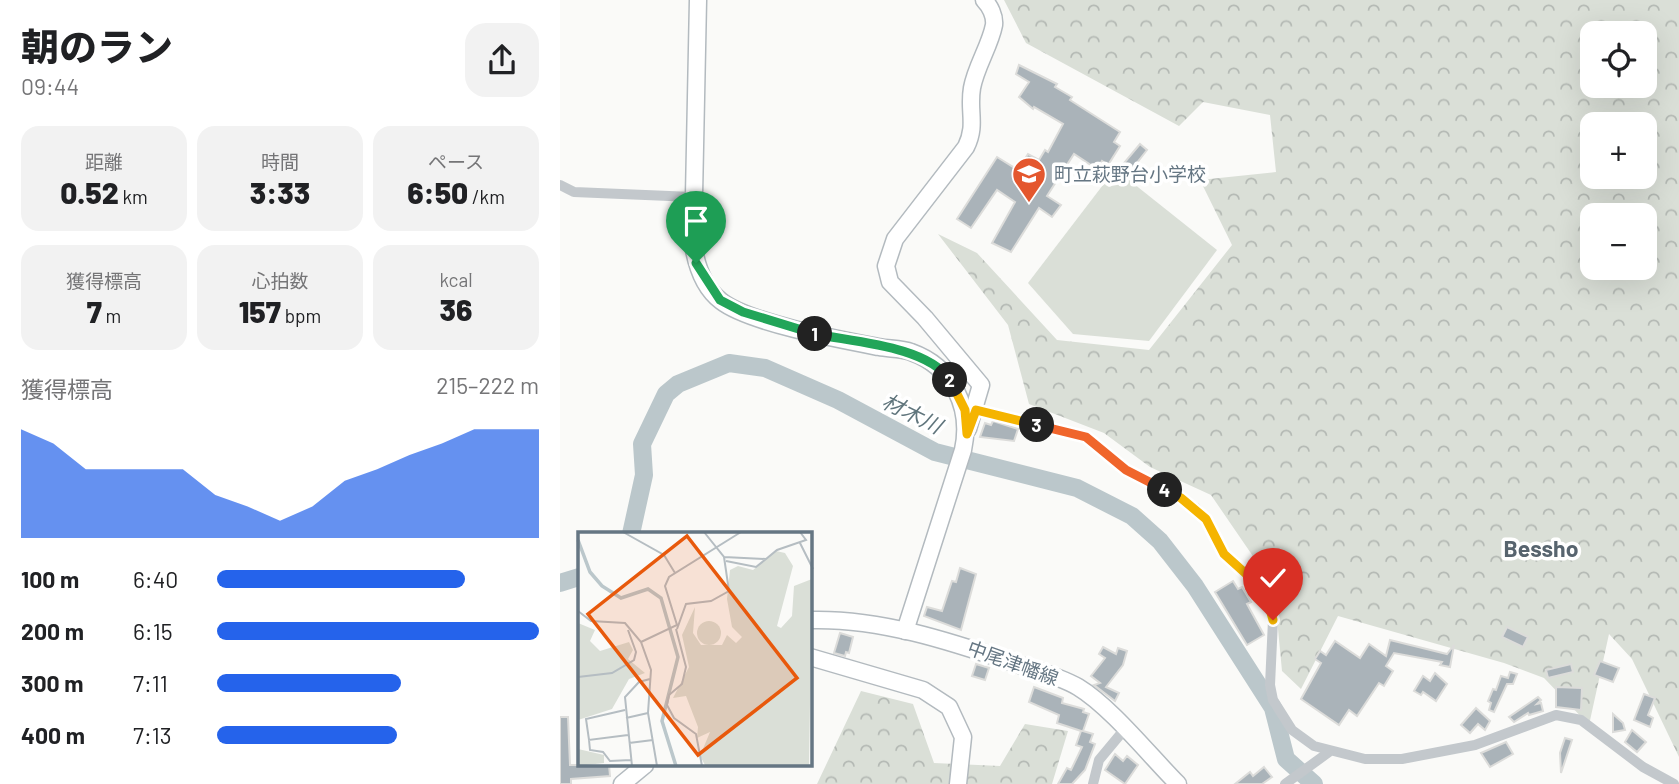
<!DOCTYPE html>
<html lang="ja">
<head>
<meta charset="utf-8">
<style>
	:root { --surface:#fff; --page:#f2f2f2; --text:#202124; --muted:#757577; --accent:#2563eb }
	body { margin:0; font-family:Barlow,"Noto Sans JP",sans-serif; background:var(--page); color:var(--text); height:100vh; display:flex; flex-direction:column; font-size:26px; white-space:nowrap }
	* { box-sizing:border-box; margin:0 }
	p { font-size:23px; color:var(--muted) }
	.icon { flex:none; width:38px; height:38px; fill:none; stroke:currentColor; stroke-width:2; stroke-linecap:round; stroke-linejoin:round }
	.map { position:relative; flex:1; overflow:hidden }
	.drawer { display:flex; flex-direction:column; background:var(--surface); width:560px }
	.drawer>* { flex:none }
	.tools { position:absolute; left:1020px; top:21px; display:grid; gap:14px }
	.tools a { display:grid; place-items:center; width:77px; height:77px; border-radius:14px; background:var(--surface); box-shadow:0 7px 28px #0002; font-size:35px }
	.pin { position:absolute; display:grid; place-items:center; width:60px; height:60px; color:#fff; margin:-72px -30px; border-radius:50% 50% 50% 0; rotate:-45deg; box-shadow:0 0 7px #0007 }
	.pin .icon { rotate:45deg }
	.km { position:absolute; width:35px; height:35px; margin:-18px; border-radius:50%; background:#222; color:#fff; font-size:19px; line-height:35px; text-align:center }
	.round { display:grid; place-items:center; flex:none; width:74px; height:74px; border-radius:21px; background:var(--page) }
	.headline { display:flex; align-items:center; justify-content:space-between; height:119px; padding:0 21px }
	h1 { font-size:38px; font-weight:800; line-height:52px }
	.metrics { display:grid; grid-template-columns:repeat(3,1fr); gap:10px; height:119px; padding:7px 21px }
	.metrics div { display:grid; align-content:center; border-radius:18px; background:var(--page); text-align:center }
	.metrics b { font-size:30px; font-weight:800 }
	.metrics small { font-size:19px; font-weight:400 }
	.metrics p { font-size:19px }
	.chart { height:196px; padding:14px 21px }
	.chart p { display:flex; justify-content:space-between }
	.chart svg { width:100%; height:126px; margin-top:7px; fill:var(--accent); opacity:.7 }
	ul { padding:0 21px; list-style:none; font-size:23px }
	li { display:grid; grid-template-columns:112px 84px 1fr; align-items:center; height:52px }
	li i { height:18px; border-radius:9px; background:var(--accent) }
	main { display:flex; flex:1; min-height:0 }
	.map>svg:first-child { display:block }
	.green { fill:#dadfd7 }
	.forest { fill:url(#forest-crowns); fill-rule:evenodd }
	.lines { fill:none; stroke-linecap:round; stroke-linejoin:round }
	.river { stroke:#bbc7cb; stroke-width:18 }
	.building { fill:#aab3b9; stroke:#dcdcda; stroke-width:2 }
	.secondary-casing { stroke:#b3babf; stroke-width:19 }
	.street { stroke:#c3c8cc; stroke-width:10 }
	.secondary { stroke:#fff; stroke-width:16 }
	.split-1-casing { stroke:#fff; stroke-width:14 }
	.split-2-casing { stroke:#fff; stroke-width:14 }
	.split-3-casing { stroke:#fff; stroke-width:14 }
	.split-4-casing { stroke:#fff; stroke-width:14 }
	.split-5-casing { stroke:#fff; stroke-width:14 }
	.split-1 { stroke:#22a559; stroke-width:9 }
	.split-2 { stroke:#22a559; stroke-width:9 }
	.split-3 { stroke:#f5b400; stroke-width:9 }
	.split-4 { stroke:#f0652b; stroke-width:9 }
	.split-5 { stroke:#f5b400; stroke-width:9 }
	.labels { text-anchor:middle; stroke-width:7; stroke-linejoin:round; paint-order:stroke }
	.poi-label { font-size:19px; fill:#657683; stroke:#fff; text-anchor:start }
	.street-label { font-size:19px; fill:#657683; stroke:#fff }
	.water-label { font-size:21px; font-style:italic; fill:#60757c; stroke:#fff }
	.quarter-label { font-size:23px; font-weight:bold; fill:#57646e; stroke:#fff }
	.inset-river { fill:none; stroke:#bbc7cb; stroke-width:3.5 }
	.inset-road { fill:none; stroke:#b5bdc2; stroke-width:2 }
	.view { fill:#e8590c; fill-opacity:0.15; stroke:#e8590c; stroke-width:3.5 }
	.inset-edge { fill:none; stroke:#657683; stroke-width:3.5 }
</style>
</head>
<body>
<main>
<section class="drawer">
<div class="headline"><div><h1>朝のラン</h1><p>09:44</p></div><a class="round"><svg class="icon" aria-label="share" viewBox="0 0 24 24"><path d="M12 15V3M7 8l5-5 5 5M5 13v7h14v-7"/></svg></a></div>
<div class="metrics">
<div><p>距離</p><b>0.52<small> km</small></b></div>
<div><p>時間</p><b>3:33</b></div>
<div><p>ペース</p><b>6:50<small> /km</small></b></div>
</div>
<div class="metrics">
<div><p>獲得標高</p><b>7<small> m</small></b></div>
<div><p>心拍数</p><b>157<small> bpm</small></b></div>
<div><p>kcal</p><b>36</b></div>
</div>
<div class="chart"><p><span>獲得標高</span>215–222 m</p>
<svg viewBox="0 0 160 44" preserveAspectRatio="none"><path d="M0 44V6L10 11L20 20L30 20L40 20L50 20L60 29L70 33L80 38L90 33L100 24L110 20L120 15L130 11L140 6L150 6L160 6V44z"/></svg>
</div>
<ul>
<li><b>100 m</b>6:40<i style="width:77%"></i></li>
<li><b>200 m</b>6:15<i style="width:100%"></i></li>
<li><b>300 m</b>7:11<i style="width:57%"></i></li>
<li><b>400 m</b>7:13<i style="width:56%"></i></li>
</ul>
</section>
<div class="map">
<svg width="1119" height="784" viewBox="0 0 1119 784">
	<defs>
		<pattern id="forest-crowns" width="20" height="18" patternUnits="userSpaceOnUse" patternTransform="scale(1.75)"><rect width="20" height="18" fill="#dadfd7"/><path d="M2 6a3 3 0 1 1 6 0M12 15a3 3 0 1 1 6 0" fill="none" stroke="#b4b9b4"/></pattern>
	</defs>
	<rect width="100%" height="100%" fill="#fafaf8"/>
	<polygon class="green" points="569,180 657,250 589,341 513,334 468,283 546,181"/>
	<g class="forest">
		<path d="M444,0h675v757l-47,-98 -23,-25 -20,91 -45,-47 -40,-15 -166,-47 -37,73 -19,-18 -8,-84 -63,-92 -61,-28 -46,-34 -75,-29 -21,-79 -70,-91 39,19 80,87 92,10 83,-105 -32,-65 76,-8 -6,-57 -67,-13 -24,24 -153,-83zM1032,33h53v53h-53zM1032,124h53v53h-53zM1032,215h53v53h-53z"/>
		<polygon points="301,691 353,704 374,763 440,766 465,724 508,731 492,784 257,784"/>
	</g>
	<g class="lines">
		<g class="river">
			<polyline points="71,534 84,475 82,444 106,394 118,384 169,363 205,368 278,400 375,452 517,488 572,516 600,541 635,586 713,708 726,759 754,784"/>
			<polyline points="0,583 19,577"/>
		</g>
	</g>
	<g class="building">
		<polygon points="459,65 497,84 495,87 512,97 510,100 560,132 554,142 560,146 548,165 542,161 537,169 514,154 487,196 501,205 492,217 479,208 451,252 432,243 455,202 437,190 411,228 397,219 437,157 458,170 468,154 479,160 485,150 488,152 503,124 474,107 473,109 459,97 469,82 456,74"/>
		<polygon points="580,144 587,150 572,169 564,163"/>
		<polygon points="433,421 458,429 454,441 420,437 425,423 431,425"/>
		<polygon points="400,568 416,574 401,630 364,616 367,607 382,611 392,581 396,582"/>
		<polygon points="673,581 678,589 682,587 691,602 687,604 704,635 687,645 655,592"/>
		<polygon points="947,627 968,637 963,647 942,637"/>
		<polygon points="280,633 293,637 289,653 286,652 285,656 274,653"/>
		<polygon points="830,640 887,654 894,645 890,667 880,665 882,662 834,653 826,666 833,671 824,686 819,683 797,716 789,710 779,725 741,699 761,663 755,659 760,651 766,655 775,641 800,658 809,644 826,656"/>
		<polygon points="543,647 556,654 558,648 567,651 563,665 546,687 559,693 555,701 534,685 540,683 531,676 545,658 539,654"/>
		<polygon points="1040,661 1059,668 1053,682 1034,675"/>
		<polygon points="416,664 429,668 425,680 412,676"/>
		<polygon points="1011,664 1013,672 988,678 986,670"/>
		<polygon points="950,672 957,674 953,684 947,684 934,712 929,710 931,703 928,701 933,689 936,690 941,676 948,678"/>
		<polygon points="875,673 887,684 876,701 863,692 861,695 854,691 863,676 870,681"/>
		<polygon points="474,687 503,698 502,703 524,709 523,712 529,714 523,731 533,734 530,742 535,744 525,770 512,784 498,784 507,768 511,770 522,747 516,745 521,731 497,723 499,715 469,702"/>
		<polygon points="996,687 1022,688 1021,710 996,707"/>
		<polygon points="1084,694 1095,698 1088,715 1093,718 1090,727 1074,720"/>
		<polygon points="978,697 981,700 977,704 981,703 983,711 969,715 968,713 954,722 949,717"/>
		<polygon points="916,708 930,721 925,730 918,724 910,733 901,725"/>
		<polygon points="1053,714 1063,723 1065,730 1053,732"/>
		<polygon points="0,717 8,717 10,765 49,765 50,776 11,779 11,784 0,784"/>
		<polygon points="1072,730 1086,742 1077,752 1065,742"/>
		<polygon points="1005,738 1012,740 1001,773 1000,753"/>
		<polygon points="946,742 953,754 930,767 921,753"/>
		<polygon points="555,754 563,761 567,756 578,765 565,784 545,770"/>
		<polygon points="704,767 712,777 702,784 675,784 690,772 693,776"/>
	</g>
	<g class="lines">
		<g class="secondary-casing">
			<g id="secondary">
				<path d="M138,0l-5,244c3,20 11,44 28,57 28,22 121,39 158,46 10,2 22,1 32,5 42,15 61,56 52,98l-58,181"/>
				<path d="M408,429l13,-44 -56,-67 -35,-36 -4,-16 9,-27 71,-92c11,-22 2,-36 6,-59 4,-22 18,-42 22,-63 1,-9 -4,-19 -10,-25"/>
				<path d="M250,620c69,-2 139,21 204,43 21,7 45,13 64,24 33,20 72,69 100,97"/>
				<polyline points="250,657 363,690 389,707 403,737 398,784"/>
				<polyline points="62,784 85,765"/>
			</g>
		</g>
		<g class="street">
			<polyline points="0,185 14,192 133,197"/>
			<polyline points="416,409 526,437 566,470 636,508 646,519 664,554 705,591 713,620 710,685 713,700 732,730 754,746 805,759 842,759 915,745 996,715 1021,720 1083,767 1114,784"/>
			<polyline points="533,784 539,760 564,730"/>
			<polyline points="725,784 769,752"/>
		</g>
		<use href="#secondary" class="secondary"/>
	</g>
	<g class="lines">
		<g class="split-1-casing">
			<polyline id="split-1" points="136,263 160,300 183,312 255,334"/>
		</g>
		<g class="split-2-casing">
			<path id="split-2" d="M255,334c39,8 112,12 135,46"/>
		</g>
		<g class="split-3-casing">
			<polyline id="split-3" points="390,380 405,410 407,434 416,410 477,425"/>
		</g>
		<g class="split-4-casing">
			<polyline id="split-4" points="477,425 526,437 566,470 605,490"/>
		</g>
		<g class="split-5-casing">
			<polyline id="split-5" points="605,490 621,498 646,519 664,554 705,591 713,620"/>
		</g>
		<use href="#split-1" class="split-1"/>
		<use href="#split-2" class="split-2"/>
		<use href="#split-3" class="split-3"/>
		<use href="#split-4" class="split-4"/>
		<use href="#split-5" class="split-5"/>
	</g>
	<defs>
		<g id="school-pin" transform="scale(1.75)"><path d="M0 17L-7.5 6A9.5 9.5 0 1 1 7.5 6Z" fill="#e4572e" stroke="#fff"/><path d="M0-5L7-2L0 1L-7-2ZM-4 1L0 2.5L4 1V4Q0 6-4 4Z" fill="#fff"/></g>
	</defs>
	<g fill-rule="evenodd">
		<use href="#school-pin" x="469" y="174"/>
	</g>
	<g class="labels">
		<g class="poi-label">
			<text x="494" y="181">町立萩野台小学校</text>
		</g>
		<g class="street-label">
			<text transform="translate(453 663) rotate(20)" y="7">中尾津幡線</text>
		</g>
		<g class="water-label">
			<text transform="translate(352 414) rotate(26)" y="7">材木川</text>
		</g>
		<g class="quarter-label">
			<text x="981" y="557">Bessho</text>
		</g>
	</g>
	<g transform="translate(18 532)">
		<rect width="234" height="234" fill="#fafaf8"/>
		<path d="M119 101a12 12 0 1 1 24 0a12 12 0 1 1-24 0Z" fill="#dadfd7"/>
		<path d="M198,19l9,2 8,13 -16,60 4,2 11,-12 2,-30 18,-7 -3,187 -104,-1 -5,-9 10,-24 -13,6 1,-11 -12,-31 -13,2 16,-31 -7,-32 13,-28 -2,26 8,12h21l5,-10 9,8 6,-6 -10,-10 -5,-28 3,-29 8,-4 15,4zM0,91l17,7 -5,11 10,10 29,-9 4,8 -5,9 17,14 -16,6 -17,30 -34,11zM0,217l26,6v8l-26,3z" fill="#dadfd7"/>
		<path class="inset-river" d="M0,8l12,32 12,14 19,12 27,-9 13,9 17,59 -16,64 14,45"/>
		<path class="inset-road" d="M45,0l41,23 11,18M222,11l13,26M146,25l42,2 11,-9 29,-10 -6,-8M148,29l30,6 10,-8M0,79l13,10 34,2 16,19 10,28 -3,43 9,53M98,97l10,38 -4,17 -13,11 -2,10 7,13 22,16 6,32M99,97l9,-25 25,-3 18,-10 -5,-34 -20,-25M63,110l36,-17 -12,-39 4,-9 72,-45M0,145l34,-4 22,-13 2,-8 -8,-22M47,178l-39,9 3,21 39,-5M48,186l22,-5M11,208l1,10 13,2 7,9 21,-1M51,211l24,-3M54,234l-7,-69 14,-15 11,-3"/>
		<path class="view" d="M109,4l110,142 -99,77 -110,-141z"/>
		<rect width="234" height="234" class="inset-edge"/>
	</g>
</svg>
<div class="tools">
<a><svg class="icon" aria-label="locate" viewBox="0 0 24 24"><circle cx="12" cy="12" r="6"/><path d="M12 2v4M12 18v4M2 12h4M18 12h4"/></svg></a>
<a>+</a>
<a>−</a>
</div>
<div class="pin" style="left:136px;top:263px;background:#1e9e55"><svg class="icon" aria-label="arrive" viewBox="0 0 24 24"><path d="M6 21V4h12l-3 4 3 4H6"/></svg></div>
<div class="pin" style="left:713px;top:620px;background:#d93025"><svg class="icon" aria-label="check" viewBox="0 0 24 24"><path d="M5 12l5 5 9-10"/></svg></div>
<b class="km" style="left:255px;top:334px">1</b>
<b class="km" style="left:390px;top:380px">2</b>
<b class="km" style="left:477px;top:425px">3</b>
<b class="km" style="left:605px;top:490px">4</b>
</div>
</main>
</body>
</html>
